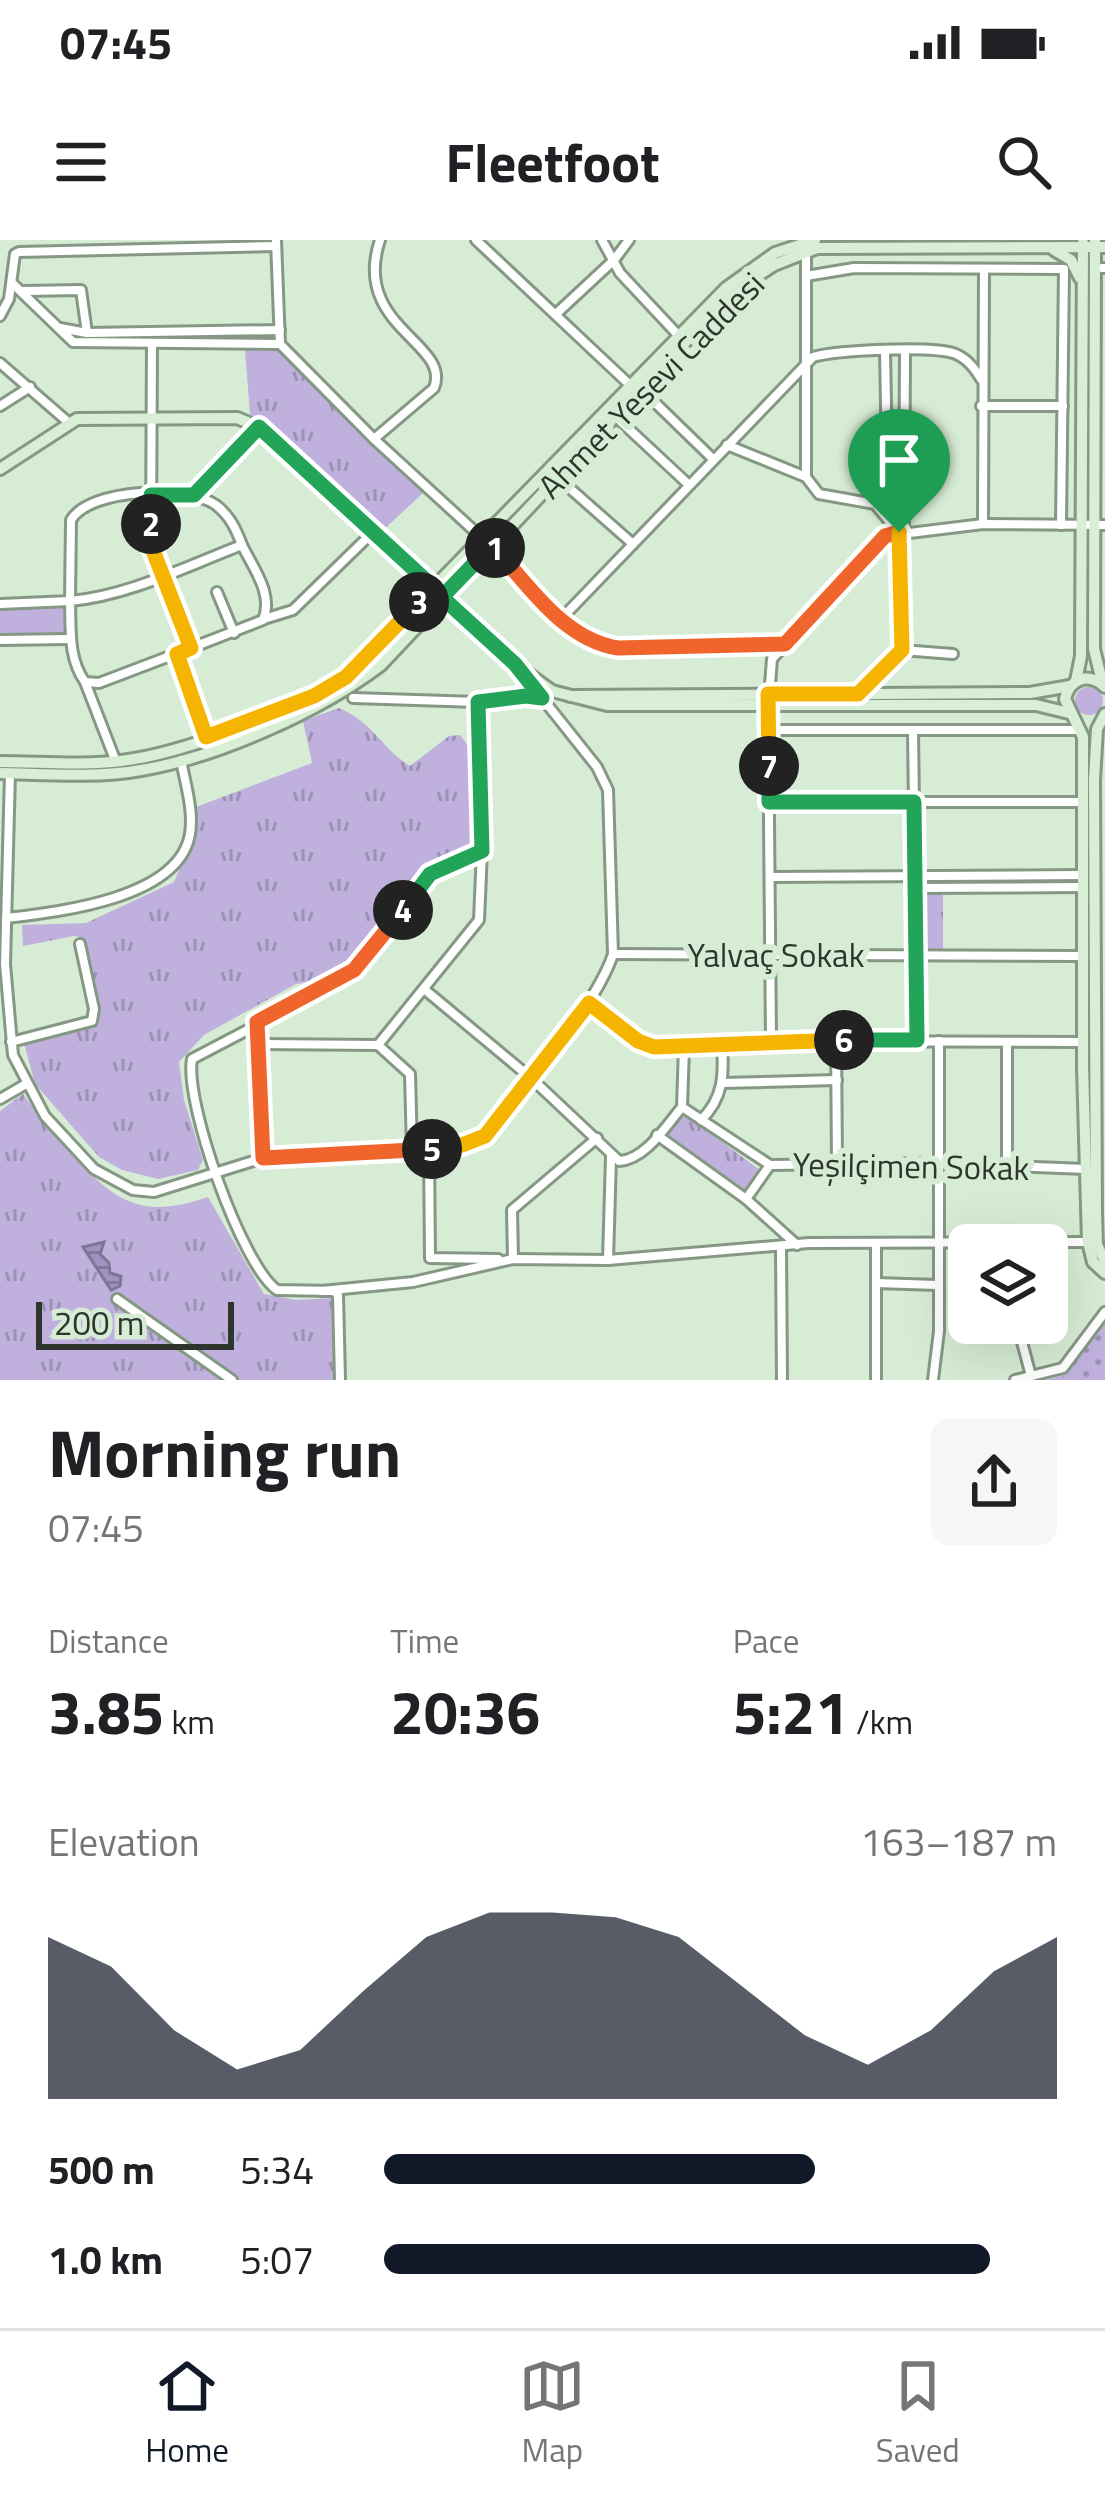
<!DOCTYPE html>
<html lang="en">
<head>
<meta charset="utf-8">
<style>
	:root { --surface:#fff; --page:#f6f6f6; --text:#202124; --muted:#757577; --line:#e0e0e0; --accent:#111827 }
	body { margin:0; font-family:"Titillium Web",sans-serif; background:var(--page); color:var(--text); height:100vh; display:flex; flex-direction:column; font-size:45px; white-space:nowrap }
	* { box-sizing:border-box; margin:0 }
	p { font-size:39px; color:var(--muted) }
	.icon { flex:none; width:66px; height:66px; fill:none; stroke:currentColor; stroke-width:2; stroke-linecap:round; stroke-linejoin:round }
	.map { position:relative; height:1140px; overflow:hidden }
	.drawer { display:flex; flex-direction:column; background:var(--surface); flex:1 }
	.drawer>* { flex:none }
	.controls { position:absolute; left:948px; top:984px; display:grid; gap:24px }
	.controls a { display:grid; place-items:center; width:120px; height:120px; border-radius:18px; background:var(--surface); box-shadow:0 12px 48px #0002; font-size:60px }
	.scale { position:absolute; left:36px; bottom:30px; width:198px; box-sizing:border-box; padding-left:12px; border:6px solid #2d352c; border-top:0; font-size:33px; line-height:42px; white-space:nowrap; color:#2d352c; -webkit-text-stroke:9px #d7ecd5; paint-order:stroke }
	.pin { position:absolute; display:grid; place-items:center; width:102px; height:102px; color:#fff; margin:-123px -51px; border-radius:50% 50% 50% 0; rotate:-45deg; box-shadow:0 0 12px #0007 }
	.pin .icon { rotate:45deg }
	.km { position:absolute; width:60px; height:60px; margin:-30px; border-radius:50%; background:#222; color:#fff; font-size:33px; line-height:60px; text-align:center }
	.round { display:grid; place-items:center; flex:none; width:126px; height:126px; border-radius:18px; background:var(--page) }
	.summary { display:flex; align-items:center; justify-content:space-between; height:204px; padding:0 48px }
	h1 { font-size:66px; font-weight:700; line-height:90px }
	.figures { display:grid; grid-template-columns:repeat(3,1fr); gap:18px; height:204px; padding:12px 48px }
	.figures div { display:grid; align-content:center }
	.figures b { font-size:60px; font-weight:700 }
	.figures small { font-size:33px; font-weight:400 }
	.figures p { font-size:33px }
	.chart { height:336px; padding:24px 48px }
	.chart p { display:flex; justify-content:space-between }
	.chart svg { width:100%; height:216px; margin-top:12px; fill:var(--accent); opacity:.7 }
	ul { padding:0 48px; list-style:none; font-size:39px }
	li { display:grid; grid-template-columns:192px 144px 1fr; align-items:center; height:90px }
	li i { height:30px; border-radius:15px; background:var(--accent) }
	.status { display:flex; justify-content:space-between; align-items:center; height:84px; padding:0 60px; background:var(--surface); direction:ltr }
	.status svg { height:33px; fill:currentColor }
	header { display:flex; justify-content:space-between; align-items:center; height:156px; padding:0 48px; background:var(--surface); font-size:54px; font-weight:700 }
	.menu { display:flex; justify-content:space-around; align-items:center; height:168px; border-top:3px solid var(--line); background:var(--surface); font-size:33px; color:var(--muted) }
	.menu a { display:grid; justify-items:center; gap:6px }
	.menu .selected { color:var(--accent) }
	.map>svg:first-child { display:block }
	.grass { fill:#bfb0dd }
	.park { fill:url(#park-tufts) }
	.garden { fill:url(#garden-dots) }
	.water { fill:url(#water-rules); stroke:#7e7595; stroke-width:3 }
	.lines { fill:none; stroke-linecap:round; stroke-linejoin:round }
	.street-casing { stroke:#859883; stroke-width:14 }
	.secondary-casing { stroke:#859883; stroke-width:16 }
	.street { stroke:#fff; stroke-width:8 }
	.secondary { stroke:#d8efd6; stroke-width:10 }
	.split-1-casing { stroke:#fff; stroke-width:24 }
	.split-2-casing { stroke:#fff; stroke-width:24 }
	.split-3-casing { stroke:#fff; stroke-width:24 }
	.split-4-casing { stroke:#fff; stroke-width:24 }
	.split-5-casing { stroke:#fff; stroke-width:24 }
	.split-6-casing { stroke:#fff; stroke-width:24 }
	.split-7-casing { stroke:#fff; stroke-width:24 }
	.split-8-casing { stroke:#fff; stroke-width:24 }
	.split-1 { stroke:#f0652b; stroke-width:15 }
	.split-2 { stroke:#22a559; stroke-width:15 }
	.split-3 { stroke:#f5b400; stroke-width:15 }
	.split-4 { stroke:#22a559; stroke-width:15 }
	.split-5 { stroke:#f0652b; stroke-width:15 }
	.split-6 { stroke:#f5b400; stroke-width:15 }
	.split-7 { stroke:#22a559; stroke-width:15 }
	.split-8 { stroke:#f5b400; stroke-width:15 }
	.labels { text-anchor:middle; stroke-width:12; stroke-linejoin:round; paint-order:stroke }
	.street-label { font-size:33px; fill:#2d352c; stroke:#d7ecd5 }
</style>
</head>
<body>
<div class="status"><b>07:45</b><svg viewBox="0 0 49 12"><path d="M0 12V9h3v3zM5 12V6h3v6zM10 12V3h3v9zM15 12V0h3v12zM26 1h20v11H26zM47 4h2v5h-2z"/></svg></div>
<header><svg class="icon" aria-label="menu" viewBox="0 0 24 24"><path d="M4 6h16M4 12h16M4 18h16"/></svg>Fleetfoot<svg class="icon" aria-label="search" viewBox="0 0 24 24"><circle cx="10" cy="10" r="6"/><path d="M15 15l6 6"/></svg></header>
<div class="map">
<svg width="1105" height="1140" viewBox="0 0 1105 1140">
	<defs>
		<pattern id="park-tufts" width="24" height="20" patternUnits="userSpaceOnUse" patternTransform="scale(3)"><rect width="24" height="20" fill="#bfb0dd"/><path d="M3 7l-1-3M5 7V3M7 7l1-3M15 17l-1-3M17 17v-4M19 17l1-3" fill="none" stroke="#9c90b3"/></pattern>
		<pattern id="garden-dots" width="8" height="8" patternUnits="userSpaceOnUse" patternTransform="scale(3)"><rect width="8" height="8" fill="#bfb0dd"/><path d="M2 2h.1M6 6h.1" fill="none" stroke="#9c90b3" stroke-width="1.8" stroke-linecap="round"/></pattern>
		<pattern id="water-rules" width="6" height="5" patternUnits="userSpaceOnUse" patternTransform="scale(3)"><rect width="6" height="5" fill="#a191c2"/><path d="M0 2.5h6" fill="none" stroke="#84779e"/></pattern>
	</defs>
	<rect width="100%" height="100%" fill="#d7ecd5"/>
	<g class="grass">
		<polygon points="63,365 65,394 0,395 0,368"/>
		<circle cx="1089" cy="461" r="14"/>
	</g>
	<g class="park">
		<polygon points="245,110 281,111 423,253 380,293 275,190 250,174"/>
		<path d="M339,468c37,17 40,38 71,58l39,-30 11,-1 12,16 4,82 -9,16 -50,26 -34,53 -43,49 -44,7 -92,51 -25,27 5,38 19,60 -5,10 -40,9 -36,-9 -23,-13 -64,-73 -11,-41 74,-20 -2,-35 -13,-50 -9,-2 -51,10 -1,-21 64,-2 88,-41 24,-56 -2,-19 116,-44 -9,-42z"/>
		<polygon points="924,653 943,653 943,710 925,709"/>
		<path d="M23,854c17,24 35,44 54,65 41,47 71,59 131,38l56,97 32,6 38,-2 -1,82h-333v-269z"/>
		<polygon points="680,871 764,933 748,954 663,891"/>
	</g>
	<polygon class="garden" points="1105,1081 1105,1140 1046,1140 1065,1135"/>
	<polygon class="water" points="104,1002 100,1014 109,1023 110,1033 121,1036 120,1046 111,1050 83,1007"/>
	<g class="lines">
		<g class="street-casing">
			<g id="street">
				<polyline points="276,0 280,104 374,199 481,297"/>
				<polyline points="476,0 631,146"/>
				<polyline points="602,0 620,33 678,95"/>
				<polyline points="806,12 806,237"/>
				<polyline points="1102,28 1105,28"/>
				<polyline points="806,36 854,28 1064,29 1061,285"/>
				<polyline points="12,43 73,102 280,104"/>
				<polyline points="24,51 81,50 87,93"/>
				<polyline points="557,73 614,20 629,0"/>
				<polyline points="0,76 9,59 15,14 19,12 276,6"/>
				<polyline points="60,88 87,93 280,90"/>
				<path d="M152,103l-1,196c6,33 28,75 40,109l72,-28c11,-26 -10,-52 -21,-75 -55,21 -114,51 -172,56 1,29 -2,57 15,81l14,1 92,-35"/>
				<polyline points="885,111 888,272"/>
				<polyline points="0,123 68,182"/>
				<polyline points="641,149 713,219"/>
				<polyline points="0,166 30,147"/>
				<polyline points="981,166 1063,166"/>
				<polyline points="615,176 689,245"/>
				<path d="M374,199l60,-51c18,-45 -83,-61 -54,-148"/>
				<polyline points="727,205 806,237 819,254 875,264 899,293"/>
				<polyline points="557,237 633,304"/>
				<polyline points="194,255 259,187"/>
				<polyline points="983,284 984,29"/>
				<polyline points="904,292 905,111"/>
				<polyline points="899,293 902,410"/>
				<path d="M493,306c35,39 71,93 125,102l167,-4"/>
				<polyline points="217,352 234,393"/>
				<path d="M0,364l70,-3 1,-81c19,-32 117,-35 145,-15 14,11 20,24 26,40"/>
				<polyline points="264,379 293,370 372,293"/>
				<path d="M561,379l252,-262c24,-7 116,-11 140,-4 13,4 21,14 28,26"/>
				<polyline points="0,400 70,399"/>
				<polyline points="177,414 206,497"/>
				<polyline points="85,442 116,522"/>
				<polyline points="859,453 902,410 953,414"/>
				<polyline points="353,458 478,462 526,456 542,459"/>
				<polyline points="768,490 1079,490"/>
				<polyline points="913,490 917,800"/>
				<path d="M10,533l-5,191 8,91 32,61 49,53 39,21 21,2 109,-34 199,-12c8,-4 18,-7 25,-13 34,-28 114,-139 126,-179l-5,-164 -11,-23 -74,-93"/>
				<polyline points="769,562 1083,562"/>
				<polyline points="770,637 1083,635"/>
				<polyline points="915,648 1083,647"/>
				<path d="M6,678c52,-6 173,-19 184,-84 4,-24 -5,-51 -9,-74"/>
				<polyline points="613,714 1083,716"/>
				<path d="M424,749l108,90 87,82c26,-1 47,-35 63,-54l2,-60"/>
				<polyline points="589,763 638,801 654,807 771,801 1083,802"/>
				<polyline points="257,782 263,918"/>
				<polyline points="836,800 837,922"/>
				<polyline points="771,801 768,471 772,419 885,296 983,284 1105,285"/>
				<polyline points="11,802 92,781 94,769 80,704"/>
				<polyline points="258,804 378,805"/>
				<polyline points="378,805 479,680 482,611 478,462"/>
				<polyline points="378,805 410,834 412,911"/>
				<polyline points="722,843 837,840"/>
				<polyline points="0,859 26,844"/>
				<polyline points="682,867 770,925 938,923 1086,929"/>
				<path d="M701,880c23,-22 23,-46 21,-77"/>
				<polyline points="657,895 746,959 797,1005"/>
				<polyline points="429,910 430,1018 498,1019"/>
				<polyline points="1007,926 1007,802"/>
				<polyline points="746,959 770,925"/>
				<polyline points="781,1008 782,1140"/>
				<polyline points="513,1019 512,970 597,898"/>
				<polyline points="608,1020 611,917"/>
				<polyline points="876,1043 937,1045"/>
				<polyline points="322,1051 413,1042 513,1019 608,1020 809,1003 1088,1002"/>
				<polyline points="117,1059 232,1140"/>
				<polyline points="1017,1083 1031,1136"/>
				<path d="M340,1140l-2,-85 -4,-4 -57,-1c-35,-24 -93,-188 -85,-231l147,-77 15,-12 76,-96 52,-23"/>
				<polyline points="876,1140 876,1003"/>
				<polyline points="933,1140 939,1091 939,801"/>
				<polyline points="1015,1140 1063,1128 1105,1072"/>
			</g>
		</g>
		<g class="secondary-casing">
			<g id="secondary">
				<polyline points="1095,0 1094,409 1102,441"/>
				<polyline points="1054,10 1071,20 1080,38"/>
				<polyline points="0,229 77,179 237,178 259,187 515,424 552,451 607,465 1036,465 1069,473"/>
				<polyline points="1076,441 1081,416 1083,3"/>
				<path d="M1105,447c-16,-15 -35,-9 -40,12l18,38v330l5,175 5,20 12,11"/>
				<polyline points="570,456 1030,453 1070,446"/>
				<polyline points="1105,474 1097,489 1094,540 1096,974 1097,1005 1105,1021"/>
				<path d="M0,522c40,0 82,4 121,-1 67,-8 166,-50 225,-84l380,-389 49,-35 40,-13"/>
				<path d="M0,533c46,1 96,5 141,-3 77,-13 178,-58 240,-105l307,-326 51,-51 35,-23 43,-17 288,-1"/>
			</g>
		</g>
		<use href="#street" class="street"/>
		<use href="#secondary" class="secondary"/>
	</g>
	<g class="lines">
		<g class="split-1-casing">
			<path id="split-1" d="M495,308c34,39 70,92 123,100l167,-4 100,-108 14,-4"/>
		</g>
		<g class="split-2-casing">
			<polyline id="split-2" points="151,284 151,255 194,255 259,187 443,356 492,305 495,308"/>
		</g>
		<g class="split-3-casing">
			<polyline id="split-3" points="151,284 152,308 191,408 177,414 206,497 314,456 346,437 419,362"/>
		</g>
		<g class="split-4-casing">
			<polyline id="split-4" points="403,670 430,634 482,611 478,462 526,456 542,458 515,424 432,348 419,362"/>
		</g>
		<g class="split-5-casing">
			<polyline id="split-5" points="403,670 354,730 257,782 263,918 432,909"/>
		</g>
		<g class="split-6-casing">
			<polyline id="split-6" points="432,909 462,905 485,896 589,763 638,801 654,807 844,800"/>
		</g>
		<g class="split-7-casing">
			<polyline id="split-7" points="769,526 769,562 914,562 917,800 844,800"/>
		</g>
		<g class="split-8-casing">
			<polyline id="split-8" points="769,526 768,454 858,454 902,410 899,292"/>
		</g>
		<use href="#split-1" class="split-1"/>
		<use href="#split-2" class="split-2"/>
		<use href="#split-3" class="split-3"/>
		<use href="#split-4" class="split-4"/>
		<use href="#split-5" class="split-5"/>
		<use href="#split-6" class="split-6"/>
		<use href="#split-7" class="split-7"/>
		<use href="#split-8" class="split-8"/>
	</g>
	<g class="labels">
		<g class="street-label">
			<text transform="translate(651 145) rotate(-45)" y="12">Ahmet Yesevi Caddesi</text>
			<text x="776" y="727">Yalvaç Sokak</text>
			<text transform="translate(911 926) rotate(1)" y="12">Yeşilçimen Sokak</text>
		</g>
	</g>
</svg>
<div class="controls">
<a><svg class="icon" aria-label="layers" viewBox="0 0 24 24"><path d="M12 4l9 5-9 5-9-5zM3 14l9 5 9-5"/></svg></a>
</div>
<div class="scale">200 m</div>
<div class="pin" style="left:899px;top:292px;background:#1e9e55"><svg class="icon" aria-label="arrive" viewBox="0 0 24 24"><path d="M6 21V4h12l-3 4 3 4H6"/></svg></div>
<b class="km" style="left:495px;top:308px">1</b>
<b class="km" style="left:151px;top:284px">2</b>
<b class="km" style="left:419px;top:362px">3</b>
<b class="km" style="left:403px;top:670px">4</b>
<b class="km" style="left:432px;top:909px">5</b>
<b class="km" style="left:844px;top:800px">6</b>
<b class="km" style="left:769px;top:526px">7</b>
</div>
<section class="drawer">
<div class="summary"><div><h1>Morning run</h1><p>07:45</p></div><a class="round"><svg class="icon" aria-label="share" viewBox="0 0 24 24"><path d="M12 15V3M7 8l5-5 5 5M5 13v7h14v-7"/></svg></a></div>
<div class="figures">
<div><p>Distance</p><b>3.85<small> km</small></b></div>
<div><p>Time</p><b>20:36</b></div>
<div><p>Pace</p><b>5:21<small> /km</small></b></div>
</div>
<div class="chart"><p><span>Elevation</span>163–187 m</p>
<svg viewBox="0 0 160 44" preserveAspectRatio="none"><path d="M0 44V11L10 17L20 30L30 38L40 34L50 22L60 11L70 6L80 6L90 7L100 11L110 21L120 31L130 37L140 30L150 18L160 11V44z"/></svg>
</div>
<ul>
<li><b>500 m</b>5:34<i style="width:64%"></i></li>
<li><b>1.0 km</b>5:07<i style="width:90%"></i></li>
</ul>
</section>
<nav class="menu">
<a class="selected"><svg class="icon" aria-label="home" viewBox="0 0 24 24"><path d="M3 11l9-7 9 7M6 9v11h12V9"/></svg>Home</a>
<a><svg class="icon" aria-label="map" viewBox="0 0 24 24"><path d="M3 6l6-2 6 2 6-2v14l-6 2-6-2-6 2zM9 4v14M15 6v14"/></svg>Map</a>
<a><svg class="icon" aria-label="saved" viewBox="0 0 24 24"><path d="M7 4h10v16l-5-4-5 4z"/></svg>Saved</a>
</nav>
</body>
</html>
